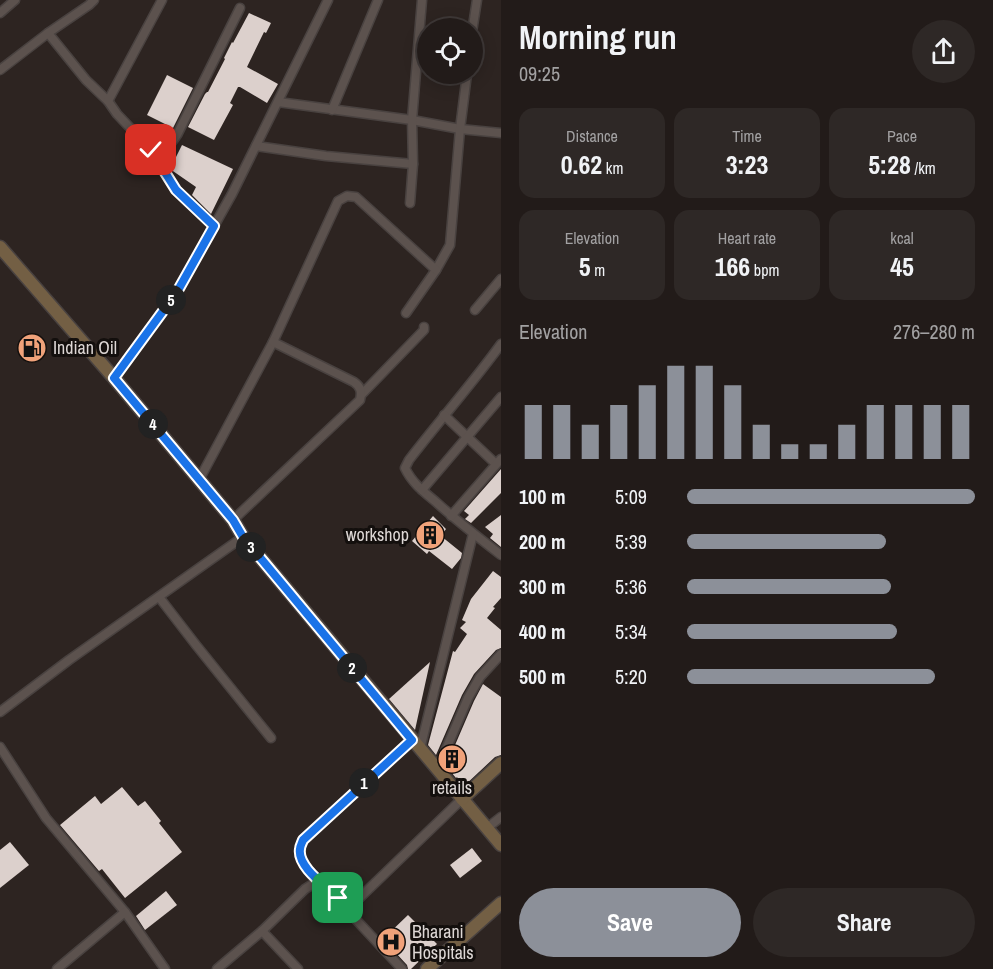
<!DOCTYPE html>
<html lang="en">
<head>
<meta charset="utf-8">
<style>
	:root { --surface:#221b19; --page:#2e2826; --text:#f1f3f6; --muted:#a2a1a2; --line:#3f3938; --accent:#8c9099 }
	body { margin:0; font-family:"Archivo Narrow",sans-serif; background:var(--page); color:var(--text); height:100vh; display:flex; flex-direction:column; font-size:22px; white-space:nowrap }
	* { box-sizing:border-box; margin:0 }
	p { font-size:20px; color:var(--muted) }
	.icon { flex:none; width:33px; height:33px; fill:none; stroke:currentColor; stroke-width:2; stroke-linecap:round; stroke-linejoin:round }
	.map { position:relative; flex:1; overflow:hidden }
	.drawer { display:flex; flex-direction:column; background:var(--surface); width:492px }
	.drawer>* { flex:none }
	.controls { position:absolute; left:417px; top:18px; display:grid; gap:12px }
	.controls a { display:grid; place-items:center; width:66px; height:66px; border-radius:50%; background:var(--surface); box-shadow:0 3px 15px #0003,0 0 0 2px var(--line); font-size:30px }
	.pin { position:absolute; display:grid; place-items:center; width:51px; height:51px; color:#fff; margin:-26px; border-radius:12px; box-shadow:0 3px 9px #0006 }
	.km { position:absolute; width:30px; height:30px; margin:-15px; border-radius:50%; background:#222; color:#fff; font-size:16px; line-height:30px; text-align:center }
	.round { display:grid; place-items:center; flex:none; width:63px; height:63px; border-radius:32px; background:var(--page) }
	.head { display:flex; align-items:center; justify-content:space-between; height:102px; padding:0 18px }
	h1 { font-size:33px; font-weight:800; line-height:45px }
	.stats { display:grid; grid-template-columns:repeat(3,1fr); gap:9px; height:102px; padding:6px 18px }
	.stats div { display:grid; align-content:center; border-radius:15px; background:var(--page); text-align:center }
	.stats b { font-size:26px; font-weight:800 }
	.stats small { font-size:16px; font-weight:400 }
	.stats p { font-size:16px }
	.chart { height:168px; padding:12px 18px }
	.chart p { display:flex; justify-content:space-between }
	.chart svg { width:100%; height:108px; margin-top:6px; stroke:var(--accent); stroke-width:6 }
	.action { display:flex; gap:12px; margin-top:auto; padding:12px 18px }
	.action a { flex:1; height:69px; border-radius:36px; background:var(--accent); color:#fff; font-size:24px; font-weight:800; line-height:69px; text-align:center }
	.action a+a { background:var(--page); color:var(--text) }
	ul { padding:0 18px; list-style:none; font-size:20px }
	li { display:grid; grid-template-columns:96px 72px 1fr; align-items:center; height:45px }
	li i { height:15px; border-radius:8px; background:var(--accent) }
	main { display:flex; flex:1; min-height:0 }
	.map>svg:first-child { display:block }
	.building { fill:#dcd0cc }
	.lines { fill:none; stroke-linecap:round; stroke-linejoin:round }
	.street-casing { stroke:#494240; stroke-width:11 }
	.secondary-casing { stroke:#494240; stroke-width:15 }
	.street { stroke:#5c524e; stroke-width:8 }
	.secondary { stroke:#735f44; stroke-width:12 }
	.route-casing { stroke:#fff; stroke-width:12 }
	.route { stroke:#1a73e8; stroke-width:8 }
	.labels { text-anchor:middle; stroke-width:6; stroke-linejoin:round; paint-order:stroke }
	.poi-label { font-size:18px; fill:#ddd7d5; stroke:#130f0d; text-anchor:start }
</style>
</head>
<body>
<main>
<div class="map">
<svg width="501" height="969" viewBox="0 0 501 969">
	<rect width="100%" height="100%" fill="#2d2421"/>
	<g class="building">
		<polygon points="249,13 271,23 266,33 264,32 247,67 278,84 267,103 240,87 238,87 230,103 233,105 214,140 188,127 205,94 207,92 208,92 225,59 224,58 232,42 233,43"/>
		<polygon points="167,75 193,88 173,128 147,115"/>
		<polygon points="182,145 233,169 211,214 192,195 196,187 170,169"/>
		<polygon points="501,469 501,493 471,523 465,519 469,515 464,511"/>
		<polygon points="501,515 501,547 490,538 493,534 485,527"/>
		<polygon points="433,516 446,529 441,536 462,553 461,558 452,569 429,551 427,554 412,541"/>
		<polygon points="493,571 501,577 501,598 493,607 495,608 487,618 501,630 501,648 496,650 474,674 462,695 436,755 428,745 453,651 455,652 467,634 460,628 466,622 462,620 471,599"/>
		<polygon points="430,662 415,730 389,699"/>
		<polygon points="483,684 501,697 501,755 495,757 463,787 457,777 456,778 446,766 474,701"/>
		<polygon points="122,787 138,806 145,801 161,821 159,823 182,852 125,898 102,869 99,871 60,825 95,796 101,804"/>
		<polygon points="10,842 29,865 0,888 0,850"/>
		<polygon points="472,848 482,861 460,878 450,865"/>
		<polygon points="166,891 177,905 145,930 136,916"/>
		<polygon points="408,915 437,944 411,969 408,969 407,965 383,939"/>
	</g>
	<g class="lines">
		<g class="street-casing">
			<g id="street">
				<polyline points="0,13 15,0"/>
				<polyline points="472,32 477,0"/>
				<polyline points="48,33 86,80 108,101 117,114 151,150 176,190 214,226"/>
				<polyline points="0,70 48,33 89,5 94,0"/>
				<polyline points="108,101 162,0"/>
				<polyline points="278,102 412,120 460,129 501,133"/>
				<polyline points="332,110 378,0"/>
				<polyline points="256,146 326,156 413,164"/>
				<path d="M151,150c15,1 18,-3 26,-15l63,-127"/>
				<polyline points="410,203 413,164 412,120 422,0"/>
				<polyline points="475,310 501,279"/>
				<polyline points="406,313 436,270 450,245 460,129 467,74"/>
				<path d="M501,344c-29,40 -62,77 -92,116l-4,8c7,15 19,24 31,34 21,19 43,36 65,53"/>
				<polyline points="114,378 177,292 232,194 328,0"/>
				<polyline points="362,394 424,330 424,327"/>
				<polyline points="444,415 496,464"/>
				<polyline points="199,480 273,342 338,201 347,196 356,197 436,270"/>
				<polyline points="422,490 501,397"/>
				<polyline points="451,516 501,459"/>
				<path d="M233,520l127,-120c2,-8 1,-13 -6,-18l-81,-40"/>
				<polyline points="159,597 196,645 271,738"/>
				<polyline points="0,712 69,660 243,537"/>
				<polyline points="0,747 46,818 125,912 165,969"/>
				<polyline points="420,749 473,534"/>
				<polyline points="437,770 468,698 480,677 501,654"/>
				<polyline points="487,828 501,817"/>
				<path d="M321,884c-14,-17 -26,-22 -18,-44l109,-100"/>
				<polyline points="347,910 402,969"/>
				<polyline points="262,931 298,969"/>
				<polyline points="57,969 125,912"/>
				<polyline points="217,969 262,931 305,889 313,884 321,884 330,890 347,910 462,799"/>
			</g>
		</g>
		<g class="secondary-casing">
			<g id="secondary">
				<polyline points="0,247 114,378 233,520 243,537 501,845"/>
				<polyline points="462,799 501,763"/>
				<polyline points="427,969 501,903"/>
			</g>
		</g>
		<use href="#street" class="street"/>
		<use href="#secondary" class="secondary"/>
	</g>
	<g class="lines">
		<g class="route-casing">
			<path id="route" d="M151,150l25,40 38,36 -37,66 -63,86 119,142 10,17 169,203 -109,100c-1,3 -3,6 -3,9 -3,18 26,37 38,49"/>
		</g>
		<use href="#route" class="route"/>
	</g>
	<defs>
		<g id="fuel-disc" transform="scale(1.5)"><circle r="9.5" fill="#f0a27a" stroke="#130f0d"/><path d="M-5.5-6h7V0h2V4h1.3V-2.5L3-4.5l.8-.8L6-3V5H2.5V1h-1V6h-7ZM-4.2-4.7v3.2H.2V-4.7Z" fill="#111"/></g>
		<g id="building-disc" transform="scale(1.5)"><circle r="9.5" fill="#f0a27a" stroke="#130f0d"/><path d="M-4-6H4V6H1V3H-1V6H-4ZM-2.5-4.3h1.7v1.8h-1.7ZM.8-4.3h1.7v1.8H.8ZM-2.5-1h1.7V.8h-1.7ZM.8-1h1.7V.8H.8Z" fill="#111"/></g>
		<g id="hospital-disc" transform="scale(1.5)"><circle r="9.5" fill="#f0a27a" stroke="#130f0d"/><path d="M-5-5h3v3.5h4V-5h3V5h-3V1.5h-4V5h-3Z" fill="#111"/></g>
	</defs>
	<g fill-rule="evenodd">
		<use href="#fuel-disc" x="32" y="348"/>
		<use href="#building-disc" x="430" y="535"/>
		<use href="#building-disc" x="452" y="759"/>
		<use href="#hospital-disc" x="391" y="942"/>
	</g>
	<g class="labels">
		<g class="poi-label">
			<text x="53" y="354">Indian Oil</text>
			<text x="409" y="541" text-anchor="end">workshop</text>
			<text x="452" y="794" text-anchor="middle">retails</text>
			<text x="412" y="938">Bharani<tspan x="412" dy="21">Hospitals</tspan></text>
		</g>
	</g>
</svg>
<div class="controls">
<a><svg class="icon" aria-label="locate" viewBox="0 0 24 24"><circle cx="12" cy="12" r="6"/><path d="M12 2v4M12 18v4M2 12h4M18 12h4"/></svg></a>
</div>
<div class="pin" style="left:338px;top:898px;background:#1e9e55"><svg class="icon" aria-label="arrive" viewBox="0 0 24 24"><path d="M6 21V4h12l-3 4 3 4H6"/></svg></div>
<div class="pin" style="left:151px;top:150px;background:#d93025"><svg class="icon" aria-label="check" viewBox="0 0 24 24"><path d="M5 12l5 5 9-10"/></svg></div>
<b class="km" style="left:364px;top:783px">1</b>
<b class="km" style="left:352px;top:668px">2</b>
<b class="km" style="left:251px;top:547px">3</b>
<b class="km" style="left:153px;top:424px">4</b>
<b class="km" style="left:171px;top:300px">5</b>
</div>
<section class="drawer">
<div class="head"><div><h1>Morning run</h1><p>09:25</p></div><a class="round"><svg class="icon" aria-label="share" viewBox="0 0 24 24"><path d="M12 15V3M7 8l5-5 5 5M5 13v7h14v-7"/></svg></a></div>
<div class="stats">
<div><p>Distance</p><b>0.62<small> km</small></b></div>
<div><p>Time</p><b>3:23</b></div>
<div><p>Pace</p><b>5:28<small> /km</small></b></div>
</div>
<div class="stats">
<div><p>Elevation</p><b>5<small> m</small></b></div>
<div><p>Heart rate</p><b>166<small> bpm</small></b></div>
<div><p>kcal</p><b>45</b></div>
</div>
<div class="chart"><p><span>Elevation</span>276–280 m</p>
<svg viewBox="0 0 160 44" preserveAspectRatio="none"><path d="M5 44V22M15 44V22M25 44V30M35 44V22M45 44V14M55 44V6M65 44V6M75 44V14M85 44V30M95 44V38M105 44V38M115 44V30M125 44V22M135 44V22M145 44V22M155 44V22"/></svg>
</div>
<ul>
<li><b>100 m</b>5:09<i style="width:100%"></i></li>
<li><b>200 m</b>5:39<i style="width:69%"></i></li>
<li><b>300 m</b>5:36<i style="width:71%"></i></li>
<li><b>400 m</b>5:34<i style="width:73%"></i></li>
<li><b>500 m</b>5:20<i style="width:86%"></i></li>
</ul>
<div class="action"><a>Save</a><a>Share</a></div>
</section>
</main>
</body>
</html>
